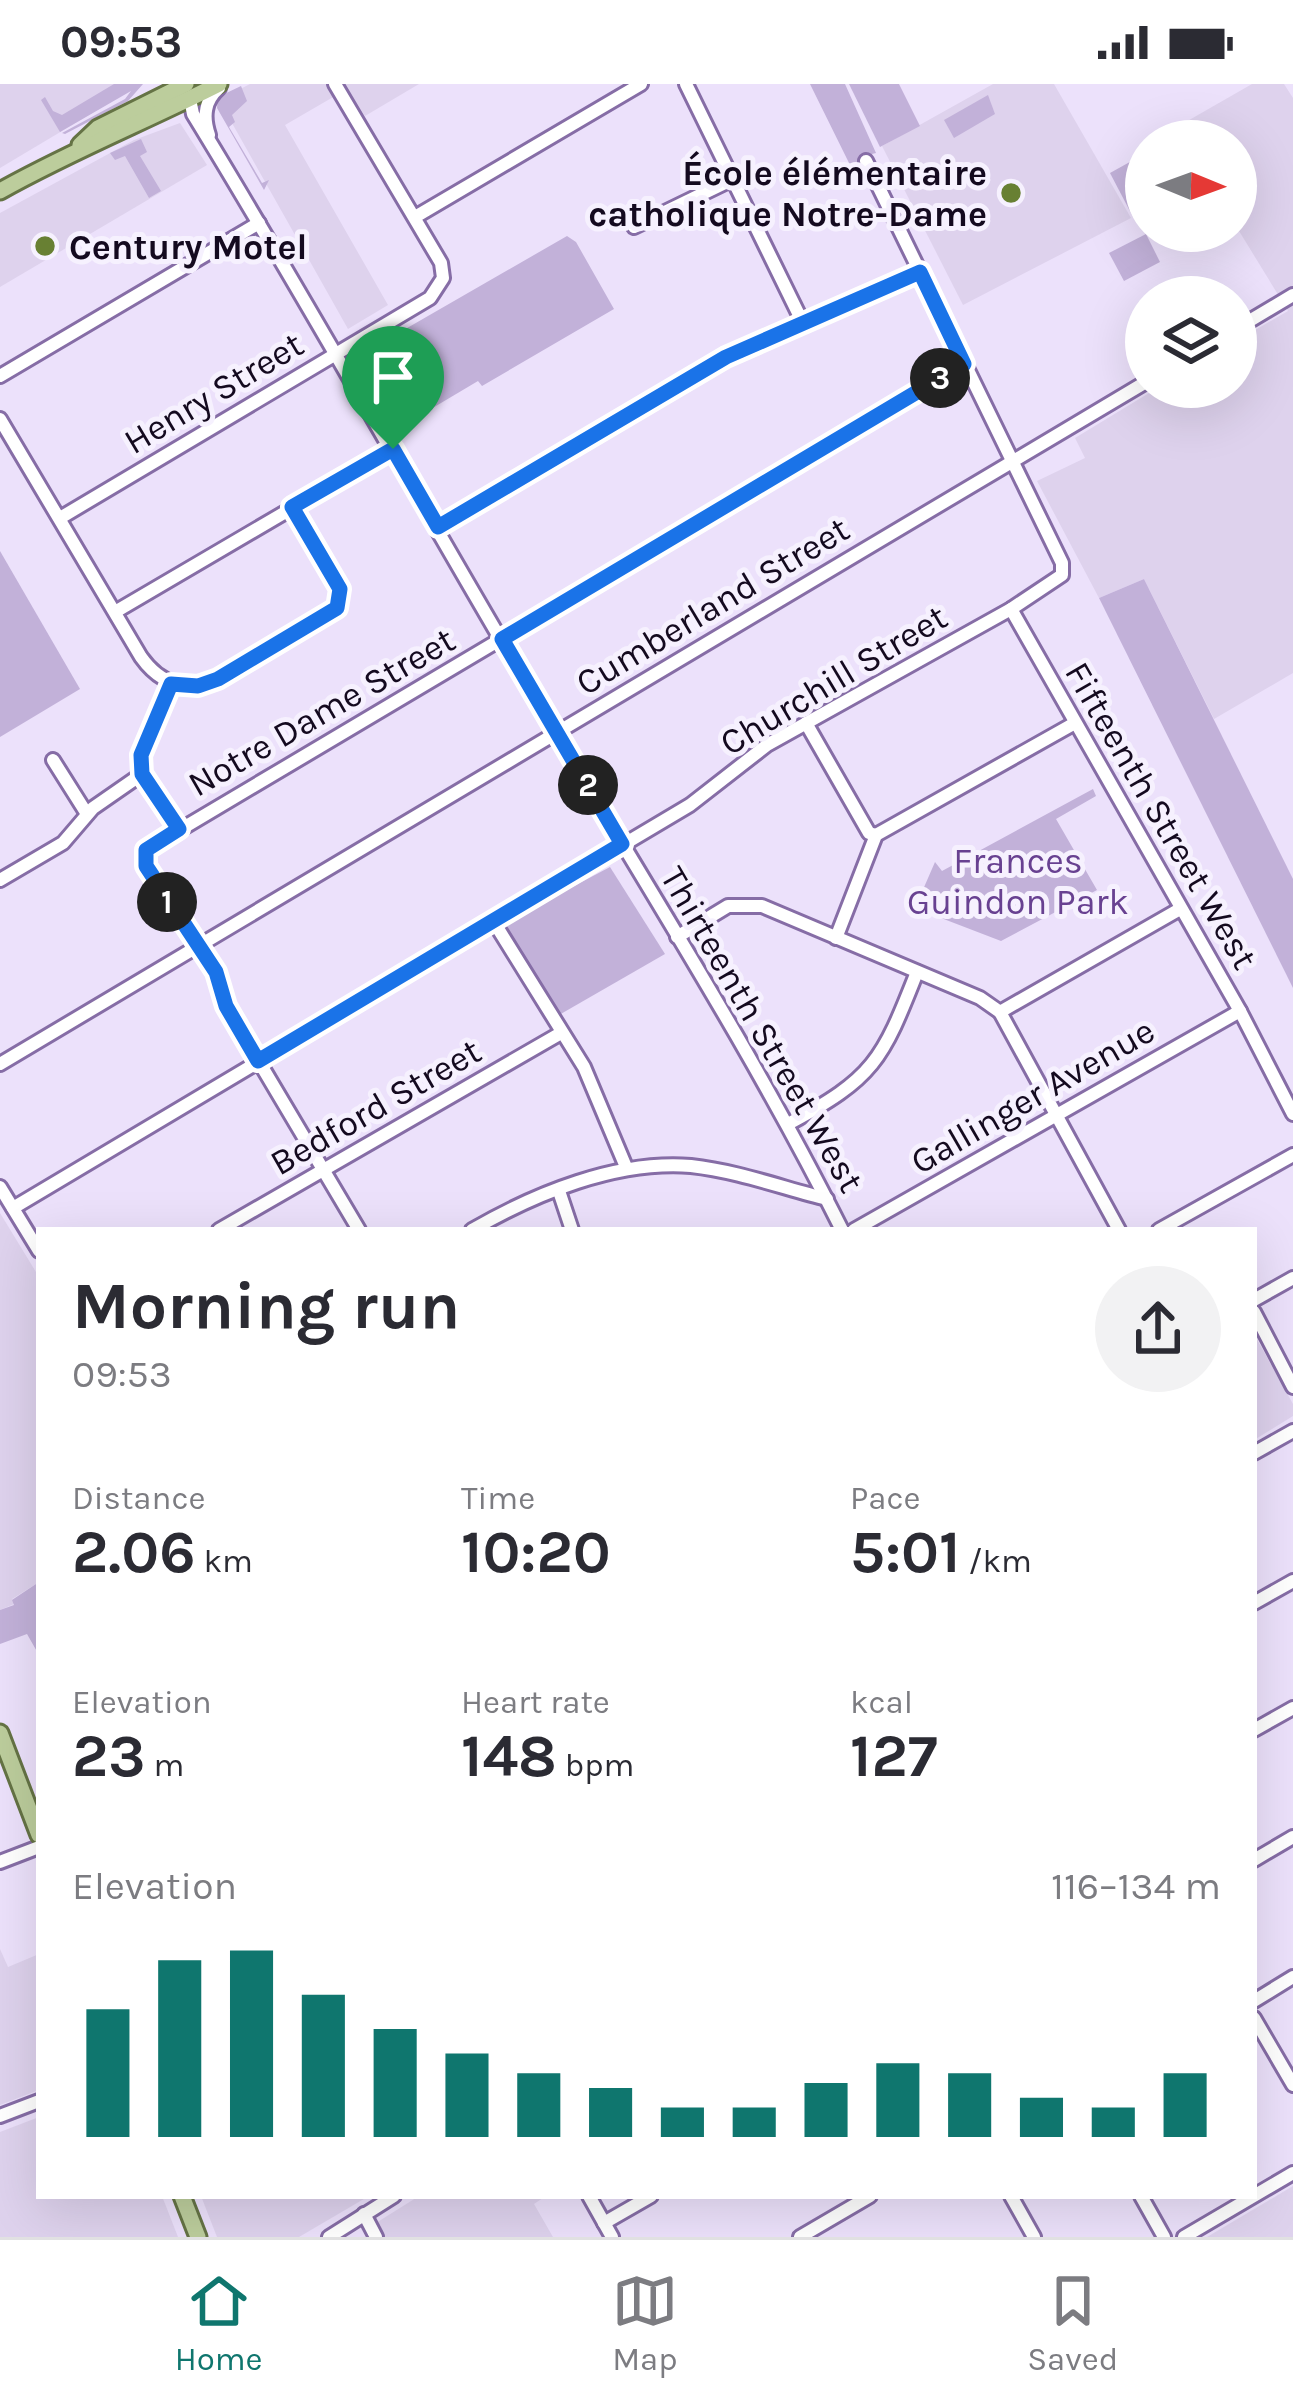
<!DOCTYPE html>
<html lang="en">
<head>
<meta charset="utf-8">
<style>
	:root { --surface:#fff; --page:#f2f2f3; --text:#2b2b33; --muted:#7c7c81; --line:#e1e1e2; --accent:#0f766e }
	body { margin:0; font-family:Karla,sans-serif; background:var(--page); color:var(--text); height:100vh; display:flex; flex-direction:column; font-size:45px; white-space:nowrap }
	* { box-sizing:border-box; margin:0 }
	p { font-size:39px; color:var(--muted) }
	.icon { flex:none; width:66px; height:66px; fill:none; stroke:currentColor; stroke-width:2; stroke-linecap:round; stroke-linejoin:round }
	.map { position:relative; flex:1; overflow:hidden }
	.drawer { position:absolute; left:36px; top:1143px; width:1221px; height:972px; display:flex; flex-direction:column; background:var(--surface); border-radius:0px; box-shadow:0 12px 48px #0002 }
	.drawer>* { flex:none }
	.needle { width:78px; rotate:91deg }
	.controls { position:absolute; left:1125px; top:36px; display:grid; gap:24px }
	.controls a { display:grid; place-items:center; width:132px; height:132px; border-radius:50%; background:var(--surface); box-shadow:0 12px 48px #0002; font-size:60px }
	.pin { position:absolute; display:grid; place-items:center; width:102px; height:102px; color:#fff; margin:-123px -51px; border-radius:50% 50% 50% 0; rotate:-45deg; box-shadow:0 0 12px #0007 }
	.pin .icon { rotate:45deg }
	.km { position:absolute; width:60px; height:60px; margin:-30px; border-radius:50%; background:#222; color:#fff; font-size:33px; line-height:60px; text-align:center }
	.round { display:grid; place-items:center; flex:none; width:126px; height:126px; border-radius:63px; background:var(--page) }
	.summary { display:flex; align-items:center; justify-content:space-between; height:204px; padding:0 36px }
	h1 { font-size:66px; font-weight:700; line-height:90px }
	.stats { display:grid; grid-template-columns:repeat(3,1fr); gap:18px; height:204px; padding:12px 36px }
	.stats div { display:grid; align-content:center }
	.stats b { font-size:60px; font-weight:700 }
	.stats small { font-size:33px; font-weight:400 }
	.stats p { font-size:33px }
	.chart { height:336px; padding:24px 36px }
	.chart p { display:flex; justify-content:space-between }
	.chart svg { width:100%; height:216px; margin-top:12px; stroke:var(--accent); stroke-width:6 }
	.status { display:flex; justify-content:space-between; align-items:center; height:84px; padding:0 60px; background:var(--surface); direction:ltr }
	.status svg { height:33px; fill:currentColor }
	.dock { display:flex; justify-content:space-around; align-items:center; height:168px; border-top:3px solid var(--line); background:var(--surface); font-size:33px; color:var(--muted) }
	.dock a { display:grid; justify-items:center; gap:6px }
	.dock .current { color:var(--accent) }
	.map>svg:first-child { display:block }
	.built { fill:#ded2ed }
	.green { fill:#c2b1d9 }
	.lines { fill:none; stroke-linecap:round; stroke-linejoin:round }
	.minor-casing { stroke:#866da6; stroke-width:18 }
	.major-casing { stroke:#657345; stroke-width:21 }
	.minor { stroke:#fff; stroke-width:12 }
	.major { stroke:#bccd9c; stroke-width:15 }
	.route-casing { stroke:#fff; stroke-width:24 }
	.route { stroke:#1a73e8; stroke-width:15 }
	.poi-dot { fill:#688033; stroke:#f6f1fe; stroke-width:4.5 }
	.labels { text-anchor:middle; stroke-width:10; stroke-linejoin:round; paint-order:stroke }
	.poi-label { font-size:36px; font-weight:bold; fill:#140a1f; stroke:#f6f1fe; text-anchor:end }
	.street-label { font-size:36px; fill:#140a1f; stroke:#f6f1fe }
	.park-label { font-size:36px; fill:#684191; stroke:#f6f1fe }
</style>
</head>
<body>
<div class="status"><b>09:53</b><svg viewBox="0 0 49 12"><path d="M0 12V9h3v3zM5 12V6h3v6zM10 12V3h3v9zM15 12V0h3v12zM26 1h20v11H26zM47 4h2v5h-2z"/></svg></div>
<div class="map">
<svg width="1293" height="2153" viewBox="0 0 1293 2153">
	<rect width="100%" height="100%" fill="#ece1fb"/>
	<g class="built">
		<polygon points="0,0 128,0 124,10 0,84"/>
		<polygon points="250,0 419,0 365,32 347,5 285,41 388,221 348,245 219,16"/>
		<polygon points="993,0 1054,0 1131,134 963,221 882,62"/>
		<polygon points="1252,0 1284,0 1293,14 1293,589 1214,635 1144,495 1099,514 1037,397 1085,374 1075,354 1159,303 1236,303 1236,257 1288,227 1236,142 1236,57 1185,57 1177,43"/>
		<polygon points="180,39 207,81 0,203 0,129 134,56"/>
		<polygon points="0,1129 39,1193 39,1498 12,1515 14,1520 0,1526"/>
		<polygon points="1254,1250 1293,1320 1293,1332 1254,1356"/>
		<polygon points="0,1865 8,1883 39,1870 39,2006 0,2021"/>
		<polygon points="39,2033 39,2112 162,2112 178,2153 0,2153 0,2048"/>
		<polygon points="1293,2102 1293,2153 1207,2153"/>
		<polygon points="201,2112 369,2112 299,2153 217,2153"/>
		<polygon points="419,2112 546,2112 534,2120 553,2153 383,2153 376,2139"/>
	</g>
	<g class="green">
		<polygon points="114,0 143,0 128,17 65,50 62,49 125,15 131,7 60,48 41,16 45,13 53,27 62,31"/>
		<polygon points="810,0 845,0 876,69 860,73 859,81 851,83"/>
		<polygon points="849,0 899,0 920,42 880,63"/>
		<polygon points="241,2 247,17 232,31 235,38 229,43 262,99 269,96 264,106 217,24 218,13"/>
		<polygon points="988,11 995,30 954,54 944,36"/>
		<polygon points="141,55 147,68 140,72 161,107 149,114 125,72 115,76 110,69"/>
		<polygon points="1146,69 1146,126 1133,133 1110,89"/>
		<polygon points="1146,150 1160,178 1124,197 1109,169"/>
		<polygon points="567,152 576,158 614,225 482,302 478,297 404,341 362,270"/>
		<polygon points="0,467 80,605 0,653"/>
		<polygon points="1144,495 1293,795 1293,904 1099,514"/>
		<polygon points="1093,705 1096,712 1056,735 1097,806 1001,857 915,824 935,778 942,787"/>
		<polygon points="610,783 665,870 559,931 507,844 510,836"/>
		<polygon points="39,1498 39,1571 27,1550 0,1560 0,1526 14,1521 12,1516"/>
	</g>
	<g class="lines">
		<g class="minor-casing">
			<g id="minor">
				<polyline points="686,0 802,237"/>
				<path d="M190,15l3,15c122,199 235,404 354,604 100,169 207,336 295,512"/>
				<path d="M209,51c-6,-18 -5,-34 10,-47"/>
				<polyline points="415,133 641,0"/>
				<polyline points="634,143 733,95"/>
				<polyline points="1236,245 1293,211"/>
				<polyline points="0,292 259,139"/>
				<path d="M0,335l141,238c20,28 45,35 77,22l119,-71 3,-19 -48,-82"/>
				<polyline points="60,434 430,214 443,194 441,179 335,0"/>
				<polyline points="438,443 726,273 920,188"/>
				<polyline points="1011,525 1240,927 1293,1030"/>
				<polyline points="115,528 393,365"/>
				<polyline points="171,600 141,671 142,690 179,745"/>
				<polyline points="806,639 869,749 876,751"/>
				<polyline points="53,676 87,730"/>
				<polyline points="0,796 63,759 93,724 142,690"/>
				<polyline points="494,838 584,983 626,1083"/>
				<polyline points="677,853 728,822 762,822 980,914 1000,928 1180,825"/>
				<polyline points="836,854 876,751 1075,639"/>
				<polyline points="1000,928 1119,1146"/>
				<polyline points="0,980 1146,298"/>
				<path d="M788,1040c86,-46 94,-63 129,-152"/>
				<polyline points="0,1103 39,1167"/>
				<polyline points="559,1107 572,1146"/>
				<polyline points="13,1124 690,721 767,661 1011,525 1062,491 1062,479 866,77"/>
				<polyline points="219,1146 561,949"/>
				<polyline points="359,1146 226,922 216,888 146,782 146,766 964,280"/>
				<path d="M472,1146c64,-37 145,-70 219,-64 46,5 92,22 136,33"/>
				<polyline points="854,1146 1240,927"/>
				<polyline points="1159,1146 1293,1071"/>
				<polyline points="1254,1216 1293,1194"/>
				<polyline points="1254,1228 1293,1303"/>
				<polyline points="1254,1369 1293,1347"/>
				<polyline points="1254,1519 1293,1497"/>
				<polyline points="1254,1646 1293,1624"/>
				<polyline points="1254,1776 1293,1753"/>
				<polyline points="0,1778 39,1763"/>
				<polyline points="1254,1917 1293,1893"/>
				<polyline points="1254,1934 1293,2001"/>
				<polyline points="0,2032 39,2017"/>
				<polyline points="589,2112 612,2153"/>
				<polyline points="1011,2112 1034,2153"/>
				<polyline points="1141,2112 1164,2153"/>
				<polyline points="364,2130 376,2153"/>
				<polyline points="604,2139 651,2112"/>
				<polyline points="329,2153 394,2112"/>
				<polyline points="800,2153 870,2112"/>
				<polyline points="1184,2153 1293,2089"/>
			</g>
		</g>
		<g class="major-casing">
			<g id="major">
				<polyline points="80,61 98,44 186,0"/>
				<path d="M0,107c71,-40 146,-70 219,-107"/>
				<polyline points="0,1649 39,1751"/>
				<polyline points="182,2112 198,2153"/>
			</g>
		</g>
		<use href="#minor" class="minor"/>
		<use href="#major" class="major"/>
	</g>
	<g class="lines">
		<g class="route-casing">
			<polygon id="route" points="920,188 964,280 502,555 622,760 258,977 226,922 216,888 146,782 146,766 179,745 142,690 141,671 171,600 198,602 218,595 337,524 340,505 292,423 393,365 438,443 726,273"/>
		</g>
		<use href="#route" class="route"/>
	</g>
	<g class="poi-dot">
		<circle cx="1011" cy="109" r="12"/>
		<circle cx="45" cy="162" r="12"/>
	</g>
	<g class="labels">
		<g class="poi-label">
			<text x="987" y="101">École élémentaire<tspan x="987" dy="41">catholique Notre-Dame</tspan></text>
			<text x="69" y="175" text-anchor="start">Century Motel</text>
		</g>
		<g class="street-label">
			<text transform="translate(213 308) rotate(-31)" y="13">Henry Street</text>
			<text transform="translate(712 521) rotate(-31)" y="13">Cumberland Street</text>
			<text transform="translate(833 595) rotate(-31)" y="13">Churchill Street</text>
			<text transform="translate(321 627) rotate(-30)" y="13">Notre Dame Street</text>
			<text transform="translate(1162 731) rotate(60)" y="13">Fifteenth Street West</text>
			<text transform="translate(763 945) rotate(60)" y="13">Thirteenth Street West</text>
			<text transform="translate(1032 1011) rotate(-30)" y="13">Gallinger Avenue</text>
			<text transform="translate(375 1022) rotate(-30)" y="13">Bedford Street</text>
		</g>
		<g class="park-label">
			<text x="1018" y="789">Frances<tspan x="1018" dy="41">Guindon Park</tspan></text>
		</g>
	</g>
</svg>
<div class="controls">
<a><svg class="needle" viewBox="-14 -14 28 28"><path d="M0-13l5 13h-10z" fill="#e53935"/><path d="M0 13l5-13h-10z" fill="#7c7c81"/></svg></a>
<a><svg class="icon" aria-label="layers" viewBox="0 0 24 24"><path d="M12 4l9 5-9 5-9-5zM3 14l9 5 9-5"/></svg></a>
</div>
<div class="pin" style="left:393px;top:365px;background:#1e9e55"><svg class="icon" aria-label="arrive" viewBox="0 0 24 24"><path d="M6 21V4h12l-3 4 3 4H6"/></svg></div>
<b class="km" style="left:167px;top:818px">1</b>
<b class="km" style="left:588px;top:701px">2</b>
<b class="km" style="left:940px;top:294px">3</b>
<section class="drawer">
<div class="summary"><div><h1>Morning run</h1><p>09:53</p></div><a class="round"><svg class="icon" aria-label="share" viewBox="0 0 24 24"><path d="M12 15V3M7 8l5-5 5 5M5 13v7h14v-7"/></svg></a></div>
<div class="stats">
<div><p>Distance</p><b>2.06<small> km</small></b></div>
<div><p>Time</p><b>10:20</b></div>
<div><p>Pace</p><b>5:01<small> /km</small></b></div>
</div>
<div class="stats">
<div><p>Elevation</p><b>23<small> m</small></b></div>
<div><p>Heart rate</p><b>148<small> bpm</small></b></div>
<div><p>kcal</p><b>127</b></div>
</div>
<div class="chart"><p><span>Elevation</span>116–134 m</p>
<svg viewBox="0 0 160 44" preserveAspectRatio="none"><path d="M5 44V18M15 44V8M25 44V6M35 44V15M45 44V22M55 44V27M65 44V31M75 44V34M85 44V38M95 44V38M105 44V33M115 44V29M125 44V31M135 44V36M145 44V38M155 44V31"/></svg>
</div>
</section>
</div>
<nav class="dock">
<a class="current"><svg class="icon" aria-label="home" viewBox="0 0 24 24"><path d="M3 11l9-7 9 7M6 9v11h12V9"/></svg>Home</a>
<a><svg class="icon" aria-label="map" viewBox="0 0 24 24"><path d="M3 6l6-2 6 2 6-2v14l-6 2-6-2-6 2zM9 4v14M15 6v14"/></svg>Map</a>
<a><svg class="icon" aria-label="saved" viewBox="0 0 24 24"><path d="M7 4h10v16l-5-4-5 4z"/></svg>Saved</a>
</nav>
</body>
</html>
